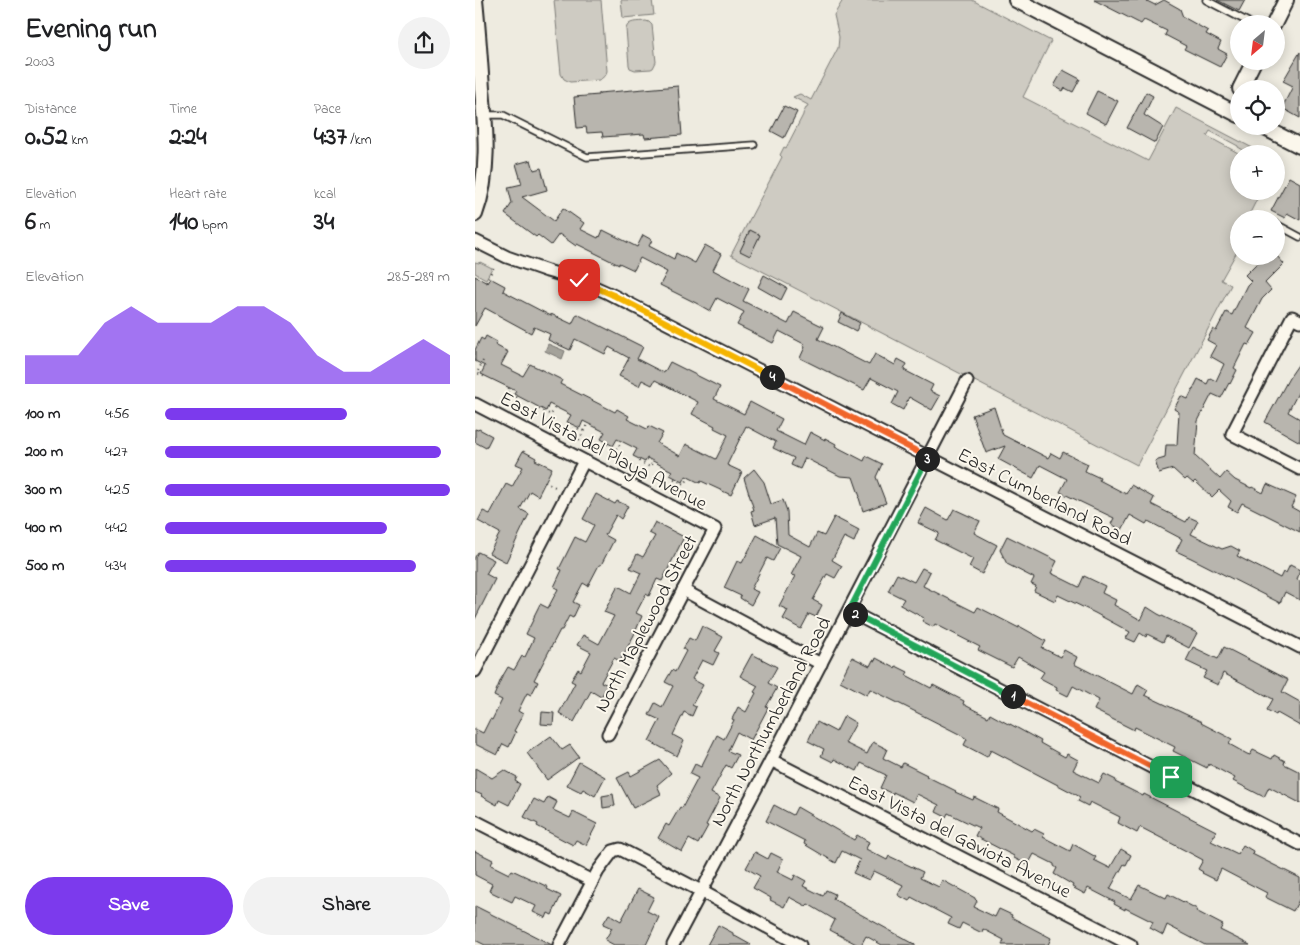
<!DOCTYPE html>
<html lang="en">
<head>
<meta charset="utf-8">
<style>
	:root { --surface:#fff; --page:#f2f2f2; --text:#202124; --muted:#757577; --accent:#7c3aed }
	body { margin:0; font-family:"Indie Flower",sans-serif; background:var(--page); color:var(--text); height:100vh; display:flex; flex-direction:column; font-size:19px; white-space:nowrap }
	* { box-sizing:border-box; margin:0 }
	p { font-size:16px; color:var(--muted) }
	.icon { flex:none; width:28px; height:28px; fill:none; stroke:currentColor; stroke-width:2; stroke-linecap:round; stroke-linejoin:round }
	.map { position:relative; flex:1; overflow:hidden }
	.sheet { display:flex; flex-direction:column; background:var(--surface); width:475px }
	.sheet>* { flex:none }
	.needle { width:32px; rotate:208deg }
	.controls { position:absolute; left:755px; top:15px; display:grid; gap:10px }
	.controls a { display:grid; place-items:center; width:55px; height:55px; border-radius:50%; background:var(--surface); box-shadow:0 2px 12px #0003; font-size:25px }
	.pin { position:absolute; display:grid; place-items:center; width:42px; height:42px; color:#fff; margin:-21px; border-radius:10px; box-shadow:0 2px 8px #0006 }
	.km { position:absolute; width:25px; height:25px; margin:-12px; border-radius:50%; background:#222; color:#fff; font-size:14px; line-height:25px; text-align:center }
	.round { display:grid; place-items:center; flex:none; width:52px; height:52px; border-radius:26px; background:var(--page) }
	.head { display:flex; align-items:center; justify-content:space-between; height:85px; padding:0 25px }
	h1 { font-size:28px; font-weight:800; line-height:38px }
	.stats { display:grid; grid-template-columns:repeat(3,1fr); gap:8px; height:85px; padding:5px 25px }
	.stats div { display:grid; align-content:center }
	.stats b { font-size:25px; font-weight:800 }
	.stats small { font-size:14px; font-weight:400 }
	.stats p { font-size:14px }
	.chart { height:140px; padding:10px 25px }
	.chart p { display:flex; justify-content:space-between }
	.chart svg { width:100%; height:90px; margin-top:5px; fill:var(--accent); opacity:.7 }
	.primary-button { display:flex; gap:10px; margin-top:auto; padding:10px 25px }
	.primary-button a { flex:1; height:58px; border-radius:30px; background:var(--accent); color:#fff; font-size:20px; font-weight:800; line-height:58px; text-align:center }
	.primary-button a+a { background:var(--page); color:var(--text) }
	ul { padding:0 25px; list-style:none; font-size:16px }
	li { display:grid; grid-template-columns:80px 60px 1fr; align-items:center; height:38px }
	li i { height:12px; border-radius:6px; background:var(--accent) }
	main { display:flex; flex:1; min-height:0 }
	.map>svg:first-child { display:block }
	.green { fill:#cecbc2; stroke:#7c7b76 }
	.water { fill:#a4a29a; stroke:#74726e }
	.building { fill:#b8b5ae; stroke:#2b2b2b }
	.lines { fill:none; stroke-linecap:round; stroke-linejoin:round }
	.service-casing { stroke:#2b2b2b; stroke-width:9 }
	.minor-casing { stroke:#2b2b2b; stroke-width:15 }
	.tertiary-casing { stroke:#2b2b2b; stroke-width:18 }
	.path { stroke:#2b2b2b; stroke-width:2; stroke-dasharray:1 4; stroke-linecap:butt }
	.service { stroke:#fbf7ec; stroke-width:5.5 }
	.minor { stroke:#fbf7ec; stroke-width:11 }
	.tertiary { stroke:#fbf7ec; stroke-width:14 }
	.split-1-casing { stroke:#fff; stroke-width:10 }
	.split-2-casing { stroke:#fff; stroke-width:10 }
	.split-3-casing { stroke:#fff; stroke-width:10 }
	.split-4-casing { stroke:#fff; stroke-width:10 }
	.split-5-casing { stroke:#fff; stroke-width:10 }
	.split-6-casing { stroke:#fff; stroke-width:10 }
	.split-1 { stroke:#f0652b; stroke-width:6 }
	.split-2 { stroke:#22a559; stroke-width:6 }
	.split-3 { stroke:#22a559; stroke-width:6 }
	.split-4 { stroke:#f0652b; stroke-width:6 }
	.split-5 { stroke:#f5b400; stroke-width:6 }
	.split-6 { stroke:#f5b400; stroke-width:6 }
	.labels { text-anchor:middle; stroke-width:4; stroke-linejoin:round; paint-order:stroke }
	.street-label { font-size:20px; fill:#2b2b2b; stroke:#fbf7ec }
</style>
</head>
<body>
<main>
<section class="sheet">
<div class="head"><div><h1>Evening run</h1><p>20:03</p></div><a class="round"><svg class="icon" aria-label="share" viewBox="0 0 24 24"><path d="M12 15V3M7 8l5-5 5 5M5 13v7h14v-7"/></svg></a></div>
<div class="stats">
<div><p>Distance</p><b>0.52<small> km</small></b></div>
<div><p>Time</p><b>2:24</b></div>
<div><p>Pace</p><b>4:37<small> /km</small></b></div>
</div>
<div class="stats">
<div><p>Elevation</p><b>6<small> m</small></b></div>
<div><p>Heart rate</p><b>140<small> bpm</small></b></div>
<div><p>kcal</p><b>34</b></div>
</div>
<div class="chart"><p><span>Elevation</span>285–289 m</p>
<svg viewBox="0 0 160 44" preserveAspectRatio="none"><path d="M0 44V30L10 30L20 30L30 14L40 6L50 14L60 14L70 14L80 6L90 6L100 14L110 30L120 38L130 38L140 30L150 22L160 30V44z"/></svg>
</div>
<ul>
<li><b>100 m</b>4:56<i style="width:64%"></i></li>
<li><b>200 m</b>4:27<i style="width:97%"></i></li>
<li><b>300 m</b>4:25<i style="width:100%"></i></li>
<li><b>400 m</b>4:42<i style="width:78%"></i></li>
<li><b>500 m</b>4:34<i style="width:88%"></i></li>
</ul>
<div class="primary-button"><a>Save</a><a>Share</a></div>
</section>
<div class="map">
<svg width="825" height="945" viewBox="0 0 825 945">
	<rect width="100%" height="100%" fill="#eeebe0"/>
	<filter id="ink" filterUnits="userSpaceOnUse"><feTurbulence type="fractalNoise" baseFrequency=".02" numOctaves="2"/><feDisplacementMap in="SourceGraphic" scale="10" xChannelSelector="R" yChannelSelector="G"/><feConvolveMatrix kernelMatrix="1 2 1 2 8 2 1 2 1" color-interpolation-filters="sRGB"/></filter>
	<g filter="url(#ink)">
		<g class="green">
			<path d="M79,0h47l6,71c-1,4 -4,7 -8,9l-29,2 -6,-3 -3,-5z"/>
			<polygon points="146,0 177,0 179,15 148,18"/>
			<polygon points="368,0 497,0 576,41 548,97 673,161 701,108 789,154 775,154 763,147 763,146 735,131 732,136 765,154 764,154 764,191 792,191 790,195 785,193 772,219 764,219 764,234 760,241 764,245 764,248 746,280 756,285 662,465 256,255 307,157 305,155 309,147 311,148 328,115 328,114 331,108 332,108 333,105 318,97 325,94 336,100 363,48 364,37 359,15"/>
			<path d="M171,21l3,1 3,3 4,37 -3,6 -2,1 -16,1 -5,-2 -1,-3 -3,-36c2,-9 12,-7 20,-8z"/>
			<polygon points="0,262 4,263 5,262 17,268 11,279 0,273"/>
		</g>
		<polygon class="water" points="73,344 90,351 87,359 70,351"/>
		<g class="building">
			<polygon points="619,0 670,0 680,5 689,0 705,9 708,17 733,31 731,34 746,42 743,49 752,54 745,67 709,49 711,46 690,35 692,31 669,20 666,24"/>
			<polygon points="742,0 770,0 764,11"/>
			<polygon points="825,52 825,118 807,108 818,86 808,81"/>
			<polygon points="588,70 605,79 598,92 590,88 588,91 579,86"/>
			<polygon points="203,86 207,135 170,138 169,134 128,137 127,132 112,133 111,127 102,128 99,97 124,95 124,93"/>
			<polygon points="622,91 643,101 631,124 611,113"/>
			<polygon points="671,92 678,96 669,115 688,127 680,143 652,128"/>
			<polygon points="309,106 322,112 309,138 296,131"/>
			<polygon points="56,160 59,170 66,168 72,190 47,197 79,221 88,208 109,223 105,229 123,238 124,236 125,237 128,230 162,247 168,235 177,240 174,246 199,259 201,253 220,263 230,245 246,254 238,270 274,289 268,301 313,324 319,312 349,327 343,339 394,365 400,354 420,365 423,359 432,364 429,370 458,385 455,391 465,396 457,410 434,397 428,410 417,404 423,392 396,378 389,390 325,358 330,347 328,346 329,344 304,331 298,343 262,325 269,312 242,298 235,311 221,303 185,285 192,272 165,258 159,270 144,263 144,265 102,244 101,246 84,234 76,245 63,235 61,237 30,214 37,203 33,187 34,187 47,184 41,164"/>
			<polygon points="814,177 825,183 825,220 812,213 810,218 796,211"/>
			<polygon points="275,230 285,235 275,256 265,251"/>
			<polygon points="789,256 802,256 809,264 790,283 796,290 787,299 772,328 781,333 774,345 771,344 759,368 762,370 755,384 754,383 746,398 737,394 723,421 720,456 745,479 751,472 760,480 776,488 777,487 788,493 792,484 821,497 816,507 825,512 825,532 767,503 762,512 753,507 756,501 744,490 737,497 720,481 718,483 712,478 710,480 698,469 684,473 680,461 690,458 691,445 702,445 704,412 699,409 706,396 713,399 723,379 732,384 735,378 741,381 749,364 735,356 741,345 732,340 738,329 741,331 751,312 757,315 772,285 776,281 770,275"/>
			<polygon points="289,275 312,288 306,300 283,287"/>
			<polygon points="0,276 12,283 15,278 30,286 28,291 76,316 76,314 97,324 102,314 168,347 162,359 189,373 195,362 245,387 239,399 269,414 275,402 307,419 301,431 329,445 335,432 350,440 350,438 361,444 360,446 389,461 391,456 407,464 401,477 411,503 388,511 384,498 385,497 378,477 365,476 330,458 325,469 316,465 319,458 298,448 301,442 271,426 252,465 267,472 256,495 226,481 225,483 211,476 208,482 195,475 197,471 172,458 170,462 158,456 162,449 142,439 138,446 126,439 130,432 108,421 105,428 92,422 96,415 74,404 71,411 39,394 41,391 6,374 10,366 0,361 0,350 6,338 9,340 11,336 22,342 20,345 33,352 26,365 48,376 55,364 87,380 85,384 140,412 142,409 154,416 152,419 172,429 174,426 188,433 182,443 205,456 211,444 241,459 253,435 239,428 240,426 217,414 223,402 180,380 177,385 167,380 164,386 144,376 154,358 134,347 130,354 100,339 95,350 73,340 75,334 59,327 56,333 10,308 0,326"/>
			<polygon points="367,313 385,323 381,331 363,322"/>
			<polygon points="825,362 825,389 813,412 825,419 825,442 790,422 814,378"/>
			<polygon points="519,407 528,435 573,458 576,453 585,458 588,452 613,464 610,471 625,478 624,480 651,494 656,485 679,498 676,504 711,522 714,517 723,521 716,534 747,549 756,546 765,551 762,556 805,578 808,572 811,573 815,565 825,570 822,580 825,581 825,600 810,592 805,603 716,558 701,551 707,539 673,521 671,524 655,515 647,530 636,524 639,518 585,492 592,479 565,465 558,478 523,459 530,446 511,453 497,415"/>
			<polygon points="0,429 3,430 4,429 17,436 11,448 0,442"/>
			<polygon points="48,451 61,458 60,460 77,468 63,496 55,491 45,509 54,514 31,562 14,553 25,533 3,521 8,511 15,514 31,484 37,487 48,467 41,464"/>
			<polygon points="279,469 289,482 296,504 308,500 312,511 313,535 335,547 342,533 349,536 359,517 384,530 379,542 369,537 357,560 367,566 360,578 352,574 338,600 347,605 341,617 334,614 326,629 308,619 313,610 304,606 320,576 316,575 326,556 302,544 300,518 280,525 276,511 279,510 269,478"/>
			<polygon points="121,494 140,504 142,501 153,506 146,519 141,515 130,535 139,540 126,565 124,565 113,586 108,583 98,602 104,605 98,618 94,616 87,630 85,630 59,680 63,682 56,695 52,693 43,711 48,714 39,731 41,732 34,747 28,744 22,755 0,744 0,729 8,733 15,719 17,720 27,700 19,696 26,679 33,667 39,670 47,656 50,657 59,638 51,634 60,616 59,616 65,604 73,608 83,589 79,587 87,570 84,569 100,537 110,542 119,525 108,519"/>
			<polygon points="451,508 473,520 479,509 505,521 499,533 522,545 507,574 494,567 498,559 460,540 464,533 443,523"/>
			<polygon points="180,522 209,537 187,581 182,579 174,596 171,594 161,613 167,616 159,635 145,661 139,658 126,682 133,685 126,697 116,691 99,722 84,713 100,683 96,681 103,669 106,671 116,652 102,645 108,635 124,644 139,616 129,612 143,586 156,593 166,573 155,568 162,554 168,557 180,536 174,533"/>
			<polygon points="282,535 305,548 298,561 292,558 276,589 283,592 276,605 265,598 266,596 249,588 262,561 267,563"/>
			<polygon points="532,536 582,561 576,573 604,587 609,576 630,586 627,593 641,600 639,605 666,620 672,607 683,614 722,633 714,648 691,636 688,642 672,634 671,637 665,633 660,642 651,638 655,632 620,613 583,595 580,601 559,591 561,586 556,584 559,578 532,564 525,550"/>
			<polygon points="3,552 19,560 11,574 20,579 0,619 0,557"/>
			<polygon points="447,568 455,572 448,586 500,612 503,607 544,628 544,626 571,641 567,648 586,657 589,650 602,657 599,664 658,694 663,684 673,690 670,695 727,722 726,723 757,739 754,744 772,754 775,755 778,750 797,759 799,755 810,761 809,764 825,772 825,803 794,787 789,797 758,781 760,778 734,764 732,768 698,751 700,747 660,727 659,730 619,710 624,700 598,686 593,696 581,690 582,687 565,678 569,672 543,657 537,667 503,650 505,647 460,624 458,627 447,621 449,618 425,605 429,599 413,591 422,574 439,582"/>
			<polygon points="227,626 248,637 240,651 244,653 238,665 227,660 217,679 228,685 217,705 221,707 217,716 209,712 198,735 209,741 202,756 174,741 185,720 174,715 180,703 187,707 198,686 190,682 197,670 200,672 211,651 208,649 214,638 220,641"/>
			<polygon points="718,647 743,659 749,647 813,680 807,692 825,702 825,726 802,713 801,715 792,710 798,699 748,673 743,685 728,678 732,671 711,661"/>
			<polygon points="277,654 302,667 293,683 302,688 291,707 293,708 276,740 262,732 253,751 263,755 256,768 251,765 236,793 245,798 231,825 233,826 223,844 214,839 207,852 183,838 191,824 194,826 205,807 207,808 223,778 215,774 220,764 226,767 242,735 249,739 259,720 257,719 263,707 271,712 281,693 279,692 283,686 265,676"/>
			<polygon points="377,657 395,666 398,660 400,661 401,658 420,668 421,666 433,672 431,675 456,688 458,685 489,701 488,704 513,717 515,714 535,725 535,724 566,741 565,743 590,757 592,754 603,760 598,770 624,783 629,774 641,780 640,782 668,796 669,794 741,831 736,841 763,854 768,845 778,851 777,854 825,878 825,898 818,911 790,897 792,893 746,869 741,880 727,873 728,872 723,869 728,860 715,853 665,827 662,833 643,823 645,817 615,802 613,806 603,801 605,797 600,794 516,750 512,757 489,745 492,739 484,734 435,709 395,689 392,695 365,681"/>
			<polygon points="67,712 79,713 78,725 66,724"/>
			<polygon points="369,716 381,723 370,743 392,754 398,742 412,749 408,758 426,767 428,763 452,775 451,776 481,791 480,792 498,800 499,797 523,809 522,812 557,831 559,829 569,834 568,837 595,851 598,844 621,857 619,860 635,868 646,849 656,855 651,865 649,864 635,889 656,899 664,885 691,898 693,894 722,909 721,911 748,925 745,930 775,945 730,945 692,925 688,935 675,928 678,922 650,908 650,910 639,904 640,902 613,888 610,894 597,887 598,885 579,874 582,868 579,866 579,864 559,854 553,865 539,858 539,856 500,836 504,828 473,813 471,817 461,812 464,805 442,794 438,802 418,792 418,794 405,788 411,775 386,763 382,771 359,759 358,762 346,756 349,749 333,741 342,722 361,732"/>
			<polygon points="76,736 87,750 95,745 104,757 72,780 52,753"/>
			<polygon points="185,760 196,773 182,785 186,794 158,808 142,778 154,772 156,776"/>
			<polygon points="104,762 130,777 120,796 108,789 106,792 92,785"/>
			<polygon points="0,768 17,778 29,770 42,777 40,781 45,784 34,805 24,800 22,805 6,796 7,795 0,792"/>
			<polygon points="138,794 140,806 128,808 127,796"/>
			<polygon points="73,797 82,802 78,810 95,818 98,812 122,824 111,845 101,840 98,845 62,826 63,824 49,817 59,799 69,804"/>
			<polygon points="299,805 318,815 322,807 379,840 382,835 394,842 391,849 412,860 414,856 448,872 445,878 464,887 467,880 500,898 500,899 502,901 499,907 520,917 524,909 537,915 536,917 576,938 573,945 527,945 529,940 508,929 507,933 487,923 484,929 473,924 476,918 436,897 434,901 423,895 428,885 399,871 394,880 378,873 385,860 367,851 361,863 329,844 330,841 328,840 291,821"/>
			<polygon points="0,851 18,860 16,865 34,874 37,870 73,887 72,889 86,896 77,915 73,913 71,918 58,912 61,906 40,896 37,902 14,891 17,884 0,875"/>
			<polygon points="280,852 293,859 296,853 308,859 302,872 318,880 320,875 331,881 328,886 348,896 351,890 360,894 358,899 441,945 407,945 391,936 386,945 383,945 355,930 360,920 333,904 331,906 314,897 309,907 295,900 296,898 278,888 285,876 271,868"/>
			<polygon points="163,889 179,897 172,911 184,917 171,945 139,945 130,940 137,928 128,924 134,914 146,921"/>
			<polygon points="0,906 38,925 77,945 10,945 0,940"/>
			<polygon points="243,925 258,933 258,935 276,945 232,945"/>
		</g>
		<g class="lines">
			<g class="service-casing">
				<g id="service">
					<polyline points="731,0 777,24"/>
					<polyline points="10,115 28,115 112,157 279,145"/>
					<polyline points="801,224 825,237"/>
				</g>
			</g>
			<g class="minor-casing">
				<g id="minor">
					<polyline points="0,241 32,257 72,271 104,280 133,293 825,647"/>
					<polyline points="825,321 817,317 757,434 825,469"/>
					<polyline points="0,404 240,529 133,734"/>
					<polyline points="208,590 346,664"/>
					<polyline points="374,611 825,844"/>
					<polyline points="0,671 109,461"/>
					<polyline points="296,760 656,945"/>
					<polyline points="0,821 117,881"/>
					<polyline points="84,945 123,871 138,851 145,849 226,891 325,945"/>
					<polyline points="198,945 296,760 492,381"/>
				</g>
			</g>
			<g class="tertiary-casing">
				<g id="tertiary">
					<polyline points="541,0 764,115"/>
					<polyline points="799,24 811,0"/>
					<polyline points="765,89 779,61"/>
					<polyline points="786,126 825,146"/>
					<path d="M0,214c15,-40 11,-83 7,-125 -2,-30 -4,-59 -7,-89"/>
				</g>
			</g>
			<g class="path">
				<polyline points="11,282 19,267"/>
				<polyline points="8,361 2,373 12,378"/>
				<polyline points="34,388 32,392 45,399"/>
				<polyline points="64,409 76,415 80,407"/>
				<polyline points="98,427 109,431"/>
				<polyline points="104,440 113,423"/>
				<polyline points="132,444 142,449 147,441"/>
				<polyline points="164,461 175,467 178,461"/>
				<polyline points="199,479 210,484 214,477"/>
				<polyline points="70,482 80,487"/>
			</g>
			<use href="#service" class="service"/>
			<use href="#minor" class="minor"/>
			<use href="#tertiary" class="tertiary"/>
		</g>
	</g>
	<g class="lines" filter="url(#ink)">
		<g class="split-1-casing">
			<polyline id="split-1" points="538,696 696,777"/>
		</g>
		<g class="split-2-casing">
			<polyline id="split-2" points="380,614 538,696"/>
		</g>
		<g class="split-3-casing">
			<polyline id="split-3" points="380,614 374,611 452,459"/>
		</g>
		<g class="split-4-casing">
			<polyline id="split-4" points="297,377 453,457 452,459"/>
		</g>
		<g class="split-5-casing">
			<polyline id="split-5" points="138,295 297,377"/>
		</g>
		<g class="split-6-casing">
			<polyline id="split-6" points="104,280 138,295"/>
		</g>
		<use href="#split-1" class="split-1"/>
		<use href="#split-2" class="split-2"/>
		<use href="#split-3" class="split-3"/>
		<use href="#split-4" class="split-4"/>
		<use href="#split-5" class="split-5"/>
		<use href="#split-6" class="split-6"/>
	</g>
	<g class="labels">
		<g class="street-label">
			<text transform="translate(129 450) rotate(28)" y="7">East Vista del Playa Avenue</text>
			<text transform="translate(570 496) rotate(27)" y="7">East Cumberland Road</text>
			<text transform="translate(170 623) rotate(-62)" y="7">North Maplewood Street</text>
			<text transform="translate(295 721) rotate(-62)" y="7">North Northumberland Road</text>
			<text transform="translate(485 836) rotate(27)" y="7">East Vista del Gaviota Avenue</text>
		</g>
	</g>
</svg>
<div class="controls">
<a><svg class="needle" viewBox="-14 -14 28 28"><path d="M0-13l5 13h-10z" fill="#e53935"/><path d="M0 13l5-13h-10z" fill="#757577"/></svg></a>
<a><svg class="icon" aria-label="locate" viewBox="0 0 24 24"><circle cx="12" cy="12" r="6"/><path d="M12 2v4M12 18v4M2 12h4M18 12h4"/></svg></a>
<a>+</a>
<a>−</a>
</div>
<div class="pin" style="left:696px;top:777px;background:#1e9e55"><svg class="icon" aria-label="arrive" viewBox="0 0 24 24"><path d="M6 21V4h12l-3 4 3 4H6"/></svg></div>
<div class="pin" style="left:104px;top:280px;background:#d93025"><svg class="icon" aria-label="check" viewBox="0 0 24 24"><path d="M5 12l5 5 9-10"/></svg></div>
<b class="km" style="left:538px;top:696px">1</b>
<b class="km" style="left:380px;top:614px">2</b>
<b class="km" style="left:452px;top:459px">3</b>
<b class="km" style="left:297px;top:377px">4</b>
</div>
</main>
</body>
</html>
